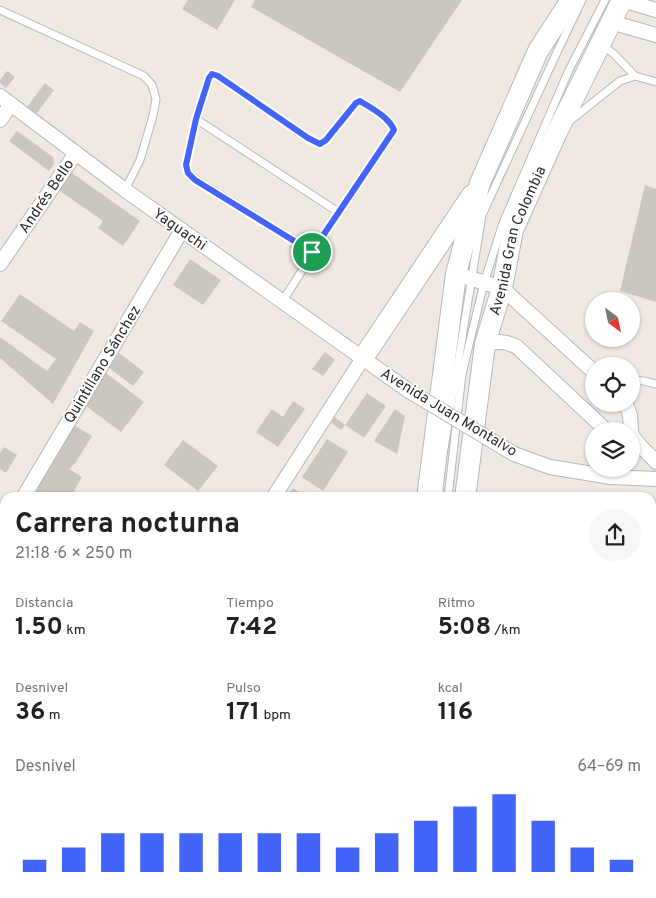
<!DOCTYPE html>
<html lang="es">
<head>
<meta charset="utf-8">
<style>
	:root { --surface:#fff; --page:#f6f6f6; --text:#222; --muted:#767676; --accent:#4264fb }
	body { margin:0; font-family:Overpass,sans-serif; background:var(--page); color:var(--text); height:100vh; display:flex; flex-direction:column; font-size:19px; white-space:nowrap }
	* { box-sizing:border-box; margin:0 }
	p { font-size:16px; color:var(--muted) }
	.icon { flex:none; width:28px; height:28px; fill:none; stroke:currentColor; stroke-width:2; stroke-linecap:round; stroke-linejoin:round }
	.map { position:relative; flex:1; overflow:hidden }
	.panel { position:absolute; left:0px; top:492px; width:656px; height:406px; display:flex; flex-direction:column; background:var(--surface); border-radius:15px 15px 0 0; box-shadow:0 1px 4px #0004 }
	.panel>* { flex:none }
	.needle { width:32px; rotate:147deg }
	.fabs { position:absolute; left:585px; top:292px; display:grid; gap:10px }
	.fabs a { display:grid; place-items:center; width:55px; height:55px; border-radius:50%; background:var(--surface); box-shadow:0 1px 4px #0004; font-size:25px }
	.pin { position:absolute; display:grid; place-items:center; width:42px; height:42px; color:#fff; margin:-21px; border:2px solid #fff; border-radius:50%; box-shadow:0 1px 5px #0007 }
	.round { display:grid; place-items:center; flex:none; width:52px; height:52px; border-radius:26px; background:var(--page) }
	.headline { display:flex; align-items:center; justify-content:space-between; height:85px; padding:0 15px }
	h1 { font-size:28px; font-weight:700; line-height:38px }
	.figures { display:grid; grid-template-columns:repeat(3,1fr); gap:8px; height:85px; padding:5px 15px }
	.figures div { display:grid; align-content:center }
	.figures b { font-size:25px; font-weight:700 }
	.figures small { font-size:14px; font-weight:400 }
	.figures p { font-size:14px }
	.chart { height:140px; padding:10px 15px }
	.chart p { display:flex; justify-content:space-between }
	.chart svg { width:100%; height:90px; margin-top:5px; stroke:var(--accent); stroke-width:6 }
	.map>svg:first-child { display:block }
	.green { fill:#b6e59e }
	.building { fill:#cbc7bf }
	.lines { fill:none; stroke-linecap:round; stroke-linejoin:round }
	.lane-casing { stroke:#b4b7c1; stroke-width:9 }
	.street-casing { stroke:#b4b7c1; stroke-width:16 }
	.secondary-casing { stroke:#b4b7c1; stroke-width:22 }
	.lane { stroke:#fff; stroke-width:7 }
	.street { stroke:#fff; stroke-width:14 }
	.secondary { stroke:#fff; stroke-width:20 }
	.street-bridge-casing { stroke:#b4b7c1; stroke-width:16; stroke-linecap:butt }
	.street-bridge { stroke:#fff; stroke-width:14 }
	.route-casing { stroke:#fff; stroke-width:10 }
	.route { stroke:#4264fb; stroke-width:6 }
	.labels { text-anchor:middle; stroke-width:4; stroke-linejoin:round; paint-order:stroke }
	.street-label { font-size:15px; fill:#2e2e2e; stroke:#fff }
</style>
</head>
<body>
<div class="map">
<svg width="656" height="898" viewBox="0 0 656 898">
	<rect width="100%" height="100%" fill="#efe9e1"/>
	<polygon class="green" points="651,832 656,833 656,898 391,898 393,894 651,894"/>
	<g class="building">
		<polygon points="188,0 235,0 217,30 182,9"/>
		<polygon points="255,0 462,0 400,92 251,7"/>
		<polygon points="7,71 15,77 6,88 0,83 0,80"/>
		<polygon points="45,83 54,90 37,113 27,107"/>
		<polygon points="17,131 53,157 54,164 49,171 9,141"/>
		<polygon points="72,173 140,221 123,246 98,228 103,221 57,189 69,174"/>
		<polygon points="645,185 656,189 656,302 620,291"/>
		<polygon points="190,259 221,280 203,305 173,285"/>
		<polygon points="20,294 74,331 80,322 94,331 53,404 0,358 0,337 47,371 56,359 1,321"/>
		<polygon points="325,352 335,360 323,376 312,369"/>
		<polygon points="119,353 144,372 133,386 108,367"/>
		<polygon points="106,373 144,402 121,432 82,403"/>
		<polygon points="367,393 386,406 364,438 345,425 341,430 331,423 335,417 345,425"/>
		<polygon points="293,401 305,409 278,447 256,432 272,409 283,417"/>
		<polygon points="395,409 405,416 397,454 374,441"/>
		<polygon points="74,425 92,436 76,462 69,469 82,477 70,498 32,498 58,451"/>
		<polygon points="327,439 348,452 323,491 302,477"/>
		<polygon points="183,440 218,466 198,491 164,465"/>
		<polygon points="4,447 17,455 6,473 0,469 0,453"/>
		<polygon points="293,488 308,498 287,498"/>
		<polygon points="0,512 5,515 0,523"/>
		<polygon points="651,529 656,530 656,567 651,567"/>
		<rect x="651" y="600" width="5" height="37"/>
		<polygon points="651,648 656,648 654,672 651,672"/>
	</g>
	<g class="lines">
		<g class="lane-casing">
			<g id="lane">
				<polyline points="0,10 144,76 152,85 156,99 153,116 140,160 125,190"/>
				<polyline points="602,45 614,54 635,76"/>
				<polyline points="196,119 338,212"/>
				<polyline points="571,120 620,81 635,76 656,82"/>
				<path d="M282,302l21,-33 9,-17 82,-122c-5,-13 -23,-22 -34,-29l-4,2 -30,37 -6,4 -12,-6 -90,-62 -6,-2 -3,3 -13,42 -10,46 2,8 7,6 117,73"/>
				<polyline points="631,380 644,381 656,384"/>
				<polyline points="438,498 443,455 482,215 558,50 582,0"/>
				<polyline points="448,498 462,374 484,283 503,223 569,70 605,0"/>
				<polyline points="0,604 5,598"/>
				<polyline points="651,789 656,789"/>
			</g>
		</g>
		<g class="street-casing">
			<g id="street">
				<polyline points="622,0 656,10"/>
				<polyline points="611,22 656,35"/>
				<polyline points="0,96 125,190 409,391"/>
				<polyline points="0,120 11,104"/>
				<polyline points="0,264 76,153"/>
				<polyline points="456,274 502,288 594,372"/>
				<path d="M485,344c12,-3 21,-3 32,3l90,84"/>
				<polyline points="626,404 630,415 631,431"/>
				<path d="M631,433c5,12 17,19 25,29"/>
				<polyline points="514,454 550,467 611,477 656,479"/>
				<polyline points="23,498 182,230"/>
				<polyline points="273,498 363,358"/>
				<polyline points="0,537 5,528"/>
				<polyline points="0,575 5,578"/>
				<polyline points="0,797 5,793"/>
				<polyline points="126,894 132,898"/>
			</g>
		</g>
		<g class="secondary-casing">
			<g id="secondary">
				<polyline points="363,358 472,195"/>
				<polyline points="427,498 456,274 480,183 538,51 571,0"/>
				<path id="s1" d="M465,498l20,-154 17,-56 11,-58 44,-98 65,-132"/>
				<polyline points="651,772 656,773"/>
				<polyline points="651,811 656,811"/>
				<polyline points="333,898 335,894"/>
				<polyline points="370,898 372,894"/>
			</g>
		</g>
		<use href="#lane" class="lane"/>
		<use href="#street" class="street"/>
		<use href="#secondary" class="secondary"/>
		<g class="street-bridge-casing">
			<polyline id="street-bridge" points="409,391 514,454"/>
		</g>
		<use href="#street-bridge" class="street-bridge"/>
	</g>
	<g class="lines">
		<g class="route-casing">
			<path id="route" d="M212,74l6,2 90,62 12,6 6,-4 30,-37 4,-2c11,7 29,16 34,29l-82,122 -117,-72 -7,-7 -2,-8 10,-46 13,-41z"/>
		</g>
		<use href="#route" class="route"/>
	</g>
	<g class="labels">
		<g class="street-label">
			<text transform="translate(46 196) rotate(-56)" y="5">Andrés Bello</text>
			<text transform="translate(180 229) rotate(35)" y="5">Yaguachi</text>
			<text dy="5" stroke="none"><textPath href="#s1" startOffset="264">Avenida Gran Colombia</textPath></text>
			<text transform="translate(102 364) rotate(-59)" y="5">Quintillano Sánchez</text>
			<text transform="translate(449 412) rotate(31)" y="5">Avenida Juan Montalvo</text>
		</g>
	</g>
</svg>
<div class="fabs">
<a><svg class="needle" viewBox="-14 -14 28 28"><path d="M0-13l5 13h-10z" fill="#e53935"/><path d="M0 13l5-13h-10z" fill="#767676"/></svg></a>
<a><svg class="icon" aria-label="locate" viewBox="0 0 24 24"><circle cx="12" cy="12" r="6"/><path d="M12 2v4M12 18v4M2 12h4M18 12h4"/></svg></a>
<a><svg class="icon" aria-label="layers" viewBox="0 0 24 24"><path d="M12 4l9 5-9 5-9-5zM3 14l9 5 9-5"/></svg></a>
</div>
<div class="pin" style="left:312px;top:252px;background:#1e9e55"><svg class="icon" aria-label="arrive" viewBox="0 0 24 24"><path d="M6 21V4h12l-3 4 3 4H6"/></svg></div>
<section class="panel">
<div class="headline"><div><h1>Carrera nocturna</h1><p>21:18 · 6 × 250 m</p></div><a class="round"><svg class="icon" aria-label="share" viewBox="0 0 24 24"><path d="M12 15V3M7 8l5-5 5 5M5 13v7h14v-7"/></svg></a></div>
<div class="figures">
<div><p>Distancia</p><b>1.50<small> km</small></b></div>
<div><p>Tiempo</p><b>7:42</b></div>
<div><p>Ritmo</p><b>5:08<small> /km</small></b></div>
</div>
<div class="figures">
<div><p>Desnivel</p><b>36<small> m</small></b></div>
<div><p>Pulso</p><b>171<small> bpm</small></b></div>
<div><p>kcal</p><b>116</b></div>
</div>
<div class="chart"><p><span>Desnivel</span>64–69 m</p>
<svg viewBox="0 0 160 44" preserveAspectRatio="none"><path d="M5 44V38M15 44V32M25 44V25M35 44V25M45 44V25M55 44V25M65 44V25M75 44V25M85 44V32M95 44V25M105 44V19M115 44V12M125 44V6M135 44V19M145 44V32M155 44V38"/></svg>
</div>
</section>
</div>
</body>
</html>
